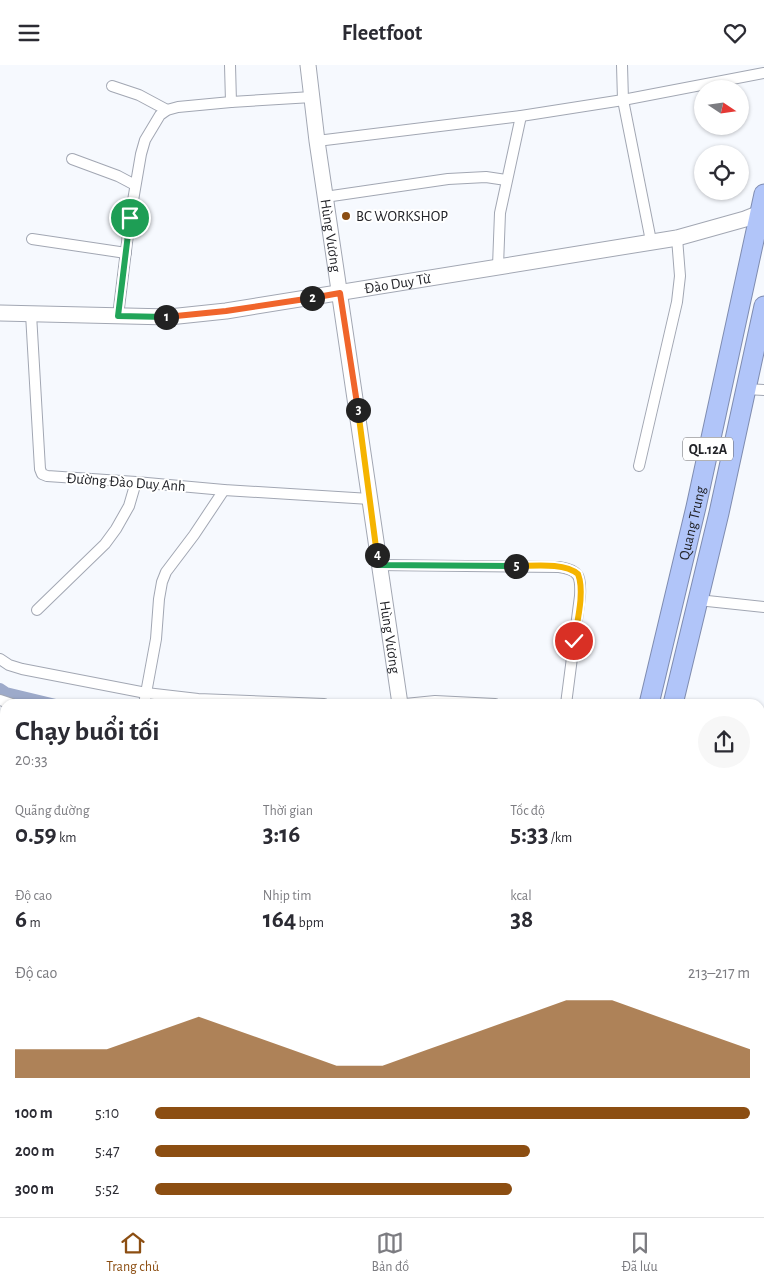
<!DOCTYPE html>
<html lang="vi">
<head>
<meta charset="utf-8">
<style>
	:root { --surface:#fff; --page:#f7f7f7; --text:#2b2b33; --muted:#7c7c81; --line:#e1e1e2; --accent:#8c4e12 }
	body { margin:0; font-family:"Alegreya Sans",sans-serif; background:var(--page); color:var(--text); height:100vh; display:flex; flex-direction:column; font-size:19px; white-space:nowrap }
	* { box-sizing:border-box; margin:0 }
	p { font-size:16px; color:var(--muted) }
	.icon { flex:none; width:28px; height:28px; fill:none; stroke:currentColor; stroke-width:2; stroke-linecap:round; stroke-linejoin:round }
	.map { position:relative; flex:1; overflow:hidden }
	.details { position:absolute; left:0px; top:634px; width:765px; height:519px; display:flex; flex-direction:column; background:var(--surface); border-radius:15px 15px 0 0; box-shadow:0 1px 4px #0004 }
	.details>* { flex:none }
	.needle { width:32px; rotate:103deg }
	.fabs { position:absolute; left:694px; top:15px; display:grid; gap:10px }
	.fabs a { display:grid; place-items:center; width:55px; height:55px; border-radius:50%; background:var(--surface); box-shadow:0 1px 4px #0004; font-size:25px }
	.pin { position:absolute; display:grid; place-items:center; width:42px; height:42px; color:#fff; margin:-21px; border:2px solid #fff; border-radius:50%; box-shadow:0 1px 5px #0007 }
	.km { position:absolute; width:25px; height:25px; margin:-12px; border-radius:50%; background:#222; color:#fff; font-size:14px; line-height:25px; text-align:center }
	.round { display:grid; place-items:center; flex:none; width:52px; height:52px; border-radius:26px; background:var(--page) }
	.summary { display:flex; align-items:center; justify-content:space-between; height:85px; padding:0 15px }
	h1 { font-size:28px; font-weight:600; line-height:38px }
	.figures { display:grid; grid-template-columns:repeat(3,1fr); gap:8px; height:85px; padding:5px 15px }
	.figures div { display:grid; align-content:center }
	.figures b { font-size:25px; font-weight:600 }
	.figures small { font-size:14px; font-weight:400 }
	.figures p { font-size:14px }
	.chart { height:140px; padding:10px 15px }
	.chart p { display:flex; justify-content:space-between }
	.chart svg { width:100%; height:90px; margin-top:5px; fill:var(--accent); opacity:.7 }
	ul { padding:0 15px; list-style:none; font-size:16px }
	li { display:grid; grid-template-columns:80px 60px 1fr; align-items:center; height:38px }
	li i { height:12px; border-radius:6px; background:var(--accent) }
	header { display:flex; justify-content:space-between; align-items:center; height:65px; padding:0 15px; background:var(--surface); font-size:22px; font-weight:600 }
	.dock { display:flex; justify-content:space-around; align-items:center; height:70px; border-top:1px solid var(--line); background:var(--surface); font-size:14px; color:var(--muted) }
	.dock a { display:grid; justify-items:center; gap:2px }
	.dock .active { color:var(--accent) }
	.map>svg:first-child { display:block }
	.built { fill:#e5ecfc }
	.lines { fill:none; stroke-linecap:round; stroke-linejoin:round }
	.canal { stroke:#9daaca; stroke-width:10 }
	.street-casing { stroke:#a2a7b3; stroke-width:12 }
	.secondary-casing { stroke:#a2a7b3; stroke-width:17 }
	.highway-casing { stroke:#7f8cb0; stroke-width:21 }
	.street { stroke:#fff; stroke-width:10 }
	.secondary { stroke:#fff; stroke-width:15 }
	.highway { stroke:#b1c5f9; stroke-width:19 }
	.split-1-casing { stroke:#fff; stroke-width:10 }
	.split-2-casing { stroke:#fff; stroke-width:10 }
	.split-3-casing { stroke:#fff; stroke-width:10 }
	.split-4-casing { stroke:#fff; stroke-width:10 }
	.split-5-casing { stroke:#fff; stroke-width:10 }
	.split-6-casing { stroke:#fff; stroke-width:10 }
	.split-1 { stroke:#22a559; stroke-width:6 }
	.split-2 { stroke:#f0652b; stroke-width:6 }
	.split-3 { stroke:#f0652b; stroke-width:6 }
	.split-4 { stroke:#f5b400; stroke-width:6 }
	.split-5 { stroke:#22a559; stroke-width:6 }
	.split-6 { stroke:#f5b400; stroke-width:6 }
	.poi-dot { fill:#8c4e12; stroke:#fff; stroke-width:2 }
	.labels { text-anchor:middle; stroke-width:4; stroke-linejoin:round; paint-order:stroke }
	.shield { fill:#fff; stroke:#646568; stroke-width:1 }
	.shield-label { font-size:14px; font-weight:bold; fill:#222328 }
	.poi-label { font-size:15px; fill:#222328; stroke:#fff; text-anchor:start }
	.street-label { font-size:15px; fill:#222328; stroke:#fff }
</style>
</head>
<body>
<header><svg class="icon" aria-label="menu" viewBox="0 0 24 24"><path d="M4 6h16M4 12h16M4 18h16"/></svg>Fleetfoot<svg class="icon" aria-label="heart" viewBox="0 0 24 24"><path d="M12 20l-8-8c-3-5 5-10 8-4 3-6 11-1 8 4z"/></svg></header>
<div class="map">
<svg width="764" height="1152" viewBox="0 0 764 1152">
	<rect width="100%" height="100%" fill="#f6f9fe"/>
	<polygon class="built" points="484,1148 698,1148 707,1152 482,1152"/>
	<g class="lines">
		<g class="canal">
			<polyline points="0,623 6,627 56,639"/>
			<polyline points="760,683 764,683"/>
		</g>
		<g class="street-casing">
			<g id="street">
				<polyline points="230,0 231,37"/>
				<polyline points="622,0 623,35 651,176"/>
				<polyline points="112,21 139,30 167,45"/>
				<polyline points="317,76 521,51 623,35 764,8"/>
				<polyline points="72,94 118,111 135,120"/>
				<polyline points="325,132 448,114 486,112 506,115"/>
				<polyline points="32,174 126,188"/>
				<polyline points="498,201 500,148 521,51"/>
				<polyline points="31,249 40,404 42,409 47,411 136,417 224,425 370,434"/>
				<polyline points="118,251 130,153 141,89 145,75 160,50 167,45 178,42 231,37 312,32"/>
				<polyline points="746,324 764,325"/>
				<polyline points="639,401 677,237 680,211 677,173"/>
				<path d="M378,500l181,2c21,3 22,10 21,29l-14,108"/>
				<polyline points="698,535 764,542"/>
				<polyline points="37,545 105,479 116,464 129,441 136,417"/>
				<polyline points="0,594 9,600 22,604 146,628 198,634 324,639"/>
				<polyline points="0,635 12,639"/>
				<polyline points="144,639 156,574 159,534 162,517 166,507 194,470 224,425"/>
				<polyline points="405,639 435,636 495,639"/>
				<polyline points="760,663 764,663"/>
				<polyline points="760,699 764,700"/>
				<polyline points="0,765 5,755"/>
				<polyline points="760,978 764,980"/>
				<polyline points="760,1078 764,1079"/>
				<polyline points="760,1120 764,1104"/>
				<polyline points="760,1141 764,1143"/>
				<polyline points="434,1148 442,1152"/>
				<polyline points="199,1152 204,1148"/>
				<polyline points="478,1152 480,1148"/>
			</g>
		</g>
		<g class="secondary-casing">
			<g id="secondary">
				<path id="s1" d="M308,0l9,76 83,563"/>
				<path id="s2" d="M0,248l169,4 57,-6 451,-73 68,-19 15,-6"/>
			</g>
		</g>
		<g class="highway-casing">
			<g id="highway">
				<path id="s3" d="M649,639l47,-197 68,-313"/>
				<polyline points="673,639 719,448 764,241"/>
				<polyline points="285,1152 289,1148"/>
				<polyline points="316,1152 319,1148"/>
			</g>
		</g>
		<use href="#street" class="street"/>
		<use href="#secondary" class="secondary"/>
		<use href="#highway" class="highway"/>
	</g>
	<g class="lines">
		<g class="split-1-casing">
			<polyline id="split-1" points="130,153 118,251 166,252"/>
		</g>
		<g class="split-2-casing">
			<polyline id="split-2" points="166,252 226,246 312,233"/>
		</g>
		<g class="split-3-casing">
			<polyline id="split-3" points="312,233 340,228 358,345"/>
		</g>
		<g class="split-4-casing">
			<polyline id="split-4" points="358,345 377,490"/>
		</g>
		<g class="split-5-casing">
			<polyline id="split-5" points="377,490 378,500 516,501"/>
		</g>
		<g class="split-6-casing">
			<path id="split-6" d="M516,501c17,0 48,-4 62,8 7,18 -1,48 -4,67"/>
		</g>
		<use href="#split-1" class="split-1"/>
		<use href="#split-2" class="split-2"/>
		<use href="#split-3" class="split-3"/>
		<use href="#split-4" class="split-4"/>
		<use href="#split-5" class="split-5"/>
		<use href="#split-6" class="split-6"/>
	</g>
	<circle class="poi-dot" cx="346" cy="151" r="5"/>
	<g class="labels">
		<rect class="shield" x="683" y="372.5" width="50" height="23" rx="4"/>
		<g class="shield-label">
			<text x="708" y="389">QL.12A</text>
		</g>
		<g class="poi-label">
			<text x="356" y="156">BC WORKSHOP</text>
		</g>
		<g class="street-label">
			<text dy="5" stroke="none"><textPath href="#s1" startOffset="172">Hùng Vương</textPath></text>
			<text dy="5" stroke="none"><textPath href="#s2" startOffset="400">Đào Duy Từ</textPath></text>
			<text transform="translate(126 417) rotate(4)" y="5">Đường Đào Duy Anh</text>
			<text dy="5" stroke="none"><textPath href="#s3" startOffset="186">Quang Trung</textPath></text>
			<text dy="5" stroke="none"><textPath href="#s1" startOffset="578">Hùng Vương</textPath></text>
		</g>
	</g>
</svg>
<div class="fabs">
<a><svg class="needle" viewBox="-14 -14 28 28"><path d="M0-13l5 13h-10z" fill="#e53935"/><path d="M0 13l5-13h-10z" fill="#7c7c81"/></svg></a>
<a><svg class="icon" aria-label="locate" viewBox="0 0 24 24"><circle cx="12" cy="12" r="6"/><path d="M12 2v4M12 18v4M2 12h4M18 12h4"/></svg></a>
</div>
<div class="pin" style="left:130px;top:153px;background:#1e9e55"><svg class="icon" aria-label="arrive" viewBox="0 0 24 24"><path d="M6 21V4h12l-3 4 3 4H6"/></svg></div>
<div class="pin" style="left:574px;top:576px;background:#d93025"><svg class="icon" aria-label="check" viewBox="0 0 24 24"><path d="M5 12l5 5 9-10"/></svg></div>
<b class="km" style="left:166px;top:252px">1</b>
<b class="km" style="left:312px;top:233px">2</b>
<b class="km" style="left:358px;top:345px">3</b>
<b class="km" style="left:377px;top:490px">4</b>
<b class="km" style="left:516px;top:501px">5</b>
<section class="details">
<div class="summary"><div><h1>Chạy buổi tối</h1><p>20:33</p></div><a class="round"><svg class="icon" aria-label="share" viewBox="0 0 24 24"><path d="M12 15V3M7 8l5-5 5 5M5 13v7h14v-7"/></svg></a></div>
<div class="figures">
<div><p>Quãng đường</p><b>0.59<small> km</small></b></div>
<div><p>Thời gian</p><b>3:16</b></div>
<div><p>Tốc độ</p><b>5:33<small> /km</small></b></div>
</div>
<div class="figures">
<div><p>Độ cao</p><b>6<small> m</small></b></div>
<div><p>Nhịp tim</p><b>164<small> bpm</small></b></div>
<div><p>kcal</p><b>38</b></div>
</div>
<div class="chart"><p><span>Độ cao</span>213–217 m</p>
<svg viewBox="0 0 160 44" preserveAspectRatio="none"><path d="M0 44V30L10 30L20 30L30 22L40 14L50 22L60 30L70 38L80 38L90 30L100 22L110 14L120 6L130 6L140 14L150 22L160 30V44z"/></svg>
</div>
<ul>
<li><b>100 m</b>5:10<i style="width:100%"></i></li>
<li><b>200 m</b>5:47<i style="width:63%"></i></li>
<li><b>300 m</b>5:52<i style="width:60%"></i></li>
</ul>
</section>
</div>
<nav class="dock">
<a class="active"><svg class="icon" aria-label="home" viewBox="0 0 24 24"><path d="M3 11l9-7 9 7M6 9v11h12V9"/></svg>Trang chủ</a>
<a><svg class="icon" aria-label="map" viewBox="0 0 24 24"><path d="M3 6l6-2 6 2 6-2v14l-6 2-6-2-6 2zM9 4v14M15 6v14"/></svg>Bản đồ</a>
<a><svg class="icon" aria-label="saved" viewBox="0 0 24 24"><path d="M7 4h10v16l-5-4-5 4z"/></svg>Đã lưu</a>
</nav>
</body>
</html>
